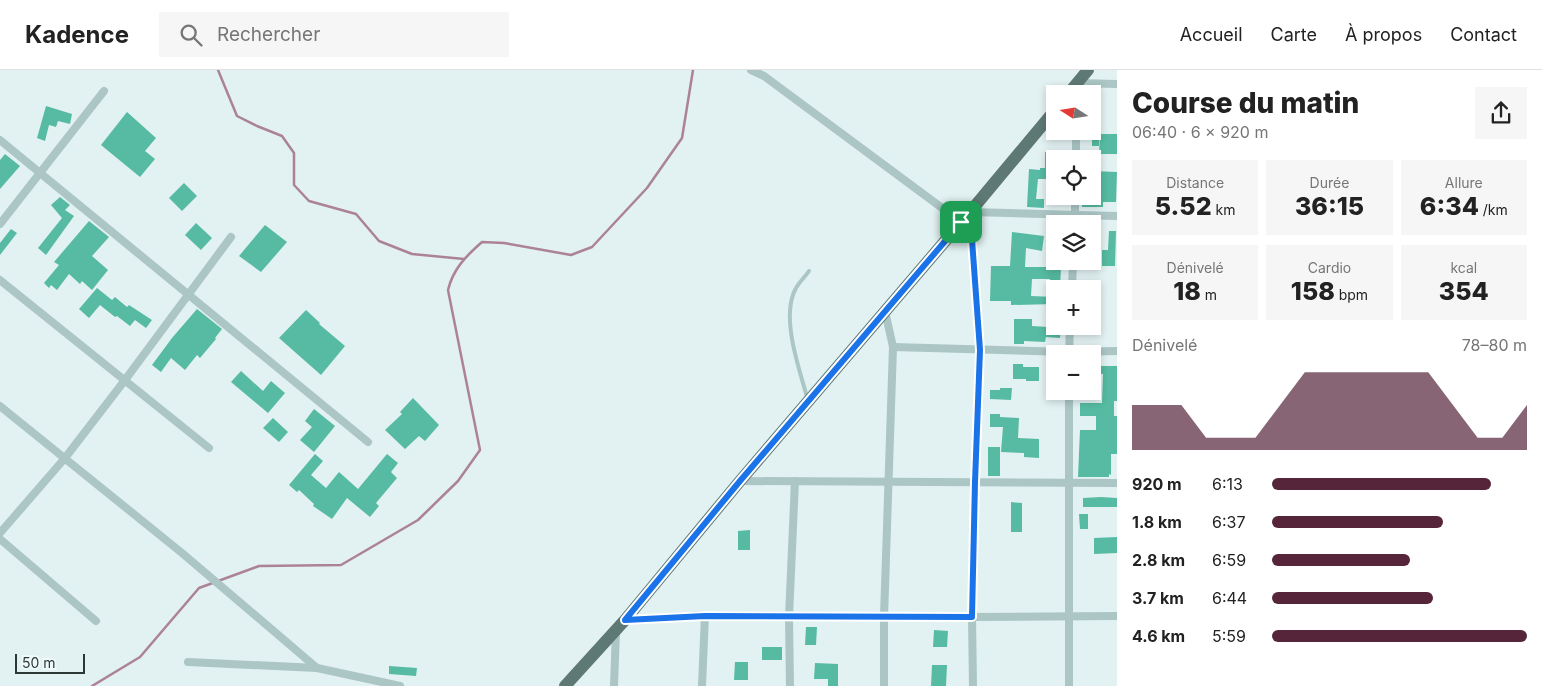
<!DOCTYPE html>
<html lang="fr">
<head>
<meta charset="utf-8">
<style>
	:root { --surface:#fff; --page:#f6f6f6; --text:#222; --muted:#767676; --line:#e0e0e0; --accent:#56253a }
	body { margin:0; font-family:Inter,sans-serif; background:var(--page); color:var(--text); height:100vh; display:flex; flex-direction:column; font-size:19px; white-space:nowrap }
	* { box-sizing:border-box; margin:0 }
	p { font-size:16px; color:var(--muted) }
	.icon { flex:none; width:28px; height:28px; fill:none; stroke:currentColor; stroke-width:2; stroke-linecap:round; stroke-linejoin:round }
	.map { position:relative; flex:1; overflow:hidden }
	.sheet { display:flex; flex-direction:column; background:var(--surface); width:425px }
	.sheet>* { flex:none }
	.needle { width:32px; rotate:282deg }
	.buttons { position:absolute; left:1046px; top:15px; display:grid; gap:10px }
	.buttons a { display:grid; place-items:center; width:55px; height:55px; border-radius:0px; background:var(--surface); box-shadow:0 2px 8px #0003; font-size:25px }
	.scale { position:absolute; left:15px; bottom:12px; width:70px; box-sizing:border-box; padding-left:5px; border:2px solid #2c3836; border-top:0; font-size:14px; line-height:18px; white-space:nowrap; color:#2c3836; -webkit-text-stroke:4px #eef9f9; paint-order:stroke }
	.pin { position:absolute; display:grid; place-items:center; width:42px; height:42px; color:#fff; margin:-21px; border-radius:10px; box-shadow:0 2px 8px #0006 }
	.round { display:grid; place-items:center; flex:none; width:52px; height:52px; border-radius:0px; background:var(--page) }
	.head { display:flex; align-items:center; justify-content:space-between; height:85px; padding:0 15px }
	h1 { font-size:28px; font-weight:800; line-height:38px }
	.figures { display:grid; grid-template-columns:repeat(3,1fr); gap:8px; height:85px; padding:5px 15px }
	.figures div { display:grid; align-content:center; border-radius:0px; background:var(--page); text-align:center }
	.figures b { font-size:25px; font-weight:800 }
	.figures small { font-size:14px; font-weight:400 }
	.figures p { font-size:14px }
	.chart { height:140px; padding:10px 15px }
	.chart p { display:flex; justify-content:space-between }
	.chart svg { width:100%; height:90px; margin-top:5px; fill:var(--accent); opacity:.7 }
	ul { padding:0 15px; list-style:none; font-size:16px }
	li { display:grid; grid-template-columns:80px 60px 1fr; align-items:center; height:38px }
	li i { height:12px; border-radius:6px; background:var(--accent) }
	header { display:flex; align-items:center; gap:30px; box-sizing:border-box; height:70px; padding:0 25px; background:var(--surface); border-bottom:1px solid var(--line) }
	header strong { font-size:24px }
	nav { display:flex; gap:28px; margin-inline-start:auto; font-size:18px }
	.search { width:350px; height:45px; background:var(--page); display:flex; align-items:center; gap:12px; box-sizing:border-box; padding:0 18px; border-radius:0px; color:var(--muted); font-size:19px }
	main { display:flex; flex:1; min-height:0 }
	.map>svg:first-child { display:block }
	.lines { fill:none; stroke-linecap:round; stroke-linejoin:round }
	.stream { stroke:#ac8396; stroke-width:2.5 }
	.building { fill:#56bba2 }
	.lane { stroke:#abc6c5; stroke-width:4 }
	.street { stroke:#abc6c5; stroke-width:8 }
	.primary { stroke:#5e7974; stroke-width:12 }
	.route-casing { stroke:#fff; stroke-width:10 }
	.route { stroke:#1a73e8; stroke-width:6 }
</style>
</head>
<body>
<header>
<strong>Kadence</strong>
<div class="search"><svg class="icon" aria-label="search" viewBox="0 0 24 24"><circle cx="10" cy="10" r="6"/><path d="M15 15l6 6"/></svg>Rechercher</div>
<nav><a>Accueil</a><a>Carte</a><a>À propos</a><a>Contact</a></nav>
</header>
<main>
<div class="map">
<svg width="1117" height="616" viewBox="0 0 1117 616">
	<rect width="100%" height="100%" fill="#e2f1f2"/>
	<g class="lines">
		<g class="stream">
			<polyline points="218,0 237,46 257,56 282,66 294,83 294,115 309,131 356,144 379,171 412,184 464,189"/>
			<path d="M92,616l48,-29 59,-69 60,-22 82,-1 77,-45 40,-39 22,-31 -32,-160c5,-21 18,-34 34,-48l22,1 67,12 21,-8 55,-59 35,-50 11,-68"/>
		</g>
	</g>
	<g class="building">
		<polygon points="46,36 72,44 70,54 58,51 56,57 49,55 45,71 37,68"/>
		<polygon points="127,42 156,68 145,81 155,89 140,107 101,75"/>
		<polygon points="1092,45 1100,46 1099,76 1092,76"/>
		<polygon points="1100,64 1117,64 1117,84 1099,84"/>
		<polygon points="1045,82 1055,82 1055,109 1038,109 1036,129 1044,129 1044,138 1027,137 1029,99 1040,100 1040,98 1045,98"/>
		<polygon points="5,84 20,96 0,119 0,90"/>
		<polygon points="1092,101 1117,102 1116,132 1103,132 1103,137 1082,137 1082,126 1092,126"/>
		<polygon points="184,113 197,126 182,141 169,128"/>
		<polygon points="60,127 70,135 65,140 74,146 46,185 38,178 62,148 51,135"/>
		<polygon points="89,151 109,167 92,186 108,200 92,220 82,211 80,214 69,204 57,220 51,215 49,218 44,213 59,195 54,192"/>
		<polygon points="196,153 212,168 201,180 185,165"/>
		<polygon points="265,155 287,172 261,202 239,186"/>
		<polygon points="11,159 17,163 0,185 0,173"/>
		<polygon points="1109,161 1116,161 1115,196 1102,196 1102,180 1108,180"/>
		<polygon points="1012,162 1044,166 1042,181 1026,178 1025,197 1061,197 1060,219 1050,219 1050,209 1032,209 1031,226 1055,227 1055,234 1011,235 1011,231 990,231 991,196 1010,196"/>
		<polygon points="97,218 112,230 115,227 127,237 129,235 152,250 146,258 135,250 130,256 117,246 115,247 100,235 89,248 79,239"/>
		<polygon points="197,239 222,259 215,268 216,269 200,288 197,285 185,300 171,288 161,302 152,295 172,268"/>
		<polygon points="306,240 320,253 319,254 345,276 321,305 279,268"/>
		<polygon points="1014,249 1032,249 1032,256 1048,257 1061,256 1060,268 1046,267 1045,272 1024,271 1024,274 1014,274"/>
		<polygon points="1013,294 1023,294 1023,297 1039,297 1039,311 1026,311 1026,309 1013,309"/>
		<polygon points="1092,296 1117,296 1117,331 1114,331 1114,346 1117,346 1117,384 1111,384 1111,405 1109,404 1109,407 1078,407 1080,360 1096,360 1096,346 1080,346 1080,333 1102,333 1103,304 1092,303"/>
		<polygon points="241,301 263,321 271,311 285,323 268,343 231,312"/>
		<polygon points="1000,318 1012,318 1011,330 990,329 990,320 1000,320"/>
		<polygon points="413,328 439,355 425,371 419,366 405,379 385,360 402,344 400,342"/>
		<polygon points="314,339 335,356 314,382 300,370 312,357 305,351"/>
		<polygon points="990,344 1000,344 1000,347 1019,348 1018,368 1039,369 1039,388 1024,387 1024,383 1001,382 1003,357 990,357"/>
		<polygon points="273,348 288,362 279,372 263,358"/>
		<rect x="988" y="377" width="12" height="29"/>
		<polygon points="315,384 323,391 311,405 326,418 339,402 358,419 387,384 398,393 391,402 397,408 376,433 379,436 370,447 347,428 332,449 313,436 314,434 299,420 297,422 289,415"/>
		<polygon points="1101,427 1117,428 1117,437 1083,437 1083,428"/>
		<polygon points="1011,432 1022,433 1022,462 1011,462"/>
		<polygon points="1079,444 1088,444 1088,459 1080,459"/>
		<polygon points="750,460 750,480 738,480 738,461"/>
		<polygon points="1117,467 1117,483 1094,484 1094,468"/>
		<polygon points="806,557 817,557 816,575 805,575"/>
		<polygon points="934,560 948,561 947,577 933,577"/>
		<rect x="762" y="577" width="20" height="13"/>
		<polygon points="735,592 748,592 748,610 734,610"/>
		<polygon points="815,593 838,594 838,616 828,616 828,609 814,609"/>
		<polygon points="932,595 947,595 946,616 931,616"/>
		<polygon points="389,596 417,598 416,606 389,604"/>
	</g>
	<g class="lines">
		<path class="lane" d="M807,327c-8,-29 -26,-79 -12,-107 3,-7 10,-13 14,-19"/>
		<g class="street">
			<polyline points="751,0 764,6 961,152"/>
			<polyline points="1077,24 1077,13 1117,14"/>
			<polyline points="0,70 368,372"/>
			<polyline points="1076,89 1076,61"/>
			<polyline points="0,154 104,21"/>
			<polyline points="1075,154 1075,126"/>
			<polyline points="0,210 209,378"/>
			<polyline points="1072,219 1073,191"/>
			<polyline points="893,277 1069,282 1117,281"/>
			<polyline points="1069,284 1070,256"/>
			<polyline points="0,336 182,483 317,598"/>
			<polyline points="740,411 1117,413"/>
			<polyline points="0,463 65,388 125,310 231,167"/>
			<polyline points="0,469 96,551"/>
			<polyline points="625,550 705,545 972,547 1117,546"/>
			<polyline points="188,592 317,598 400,616"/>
			<polyline points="614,616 616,561"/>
			<polyline points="702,616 705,545"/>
			<polyline points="790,616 789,547 795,411"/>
			<polyline points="884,616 884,547 893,277 885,241"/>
			<polyline points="973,616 972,547 975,412 980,280 970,142 1117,146"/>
			<polyline points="1069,616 1069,321"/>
		</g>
		<g class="primary">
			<polyline points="1068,24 1088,0"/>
			<polyline points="565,616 625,550 740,411 970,142 1055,40"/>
		</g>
	</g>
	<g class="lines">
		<g class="route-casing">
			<polygon id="route" points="970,142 980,280 975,412 972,547 705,546 625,550 740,411"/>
		</g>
		<use href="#route" class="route"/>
	</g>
</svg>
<div class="buttons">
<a><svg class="needle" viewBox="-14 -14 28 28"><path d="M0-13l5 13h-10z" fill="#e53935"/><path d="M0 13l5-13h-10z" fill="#767676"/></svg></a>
<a><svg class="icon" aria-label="locate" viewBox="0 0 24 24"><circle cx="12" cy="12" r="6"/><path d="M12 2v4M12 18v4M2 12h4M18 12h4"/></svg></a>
<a><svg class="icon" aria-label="layers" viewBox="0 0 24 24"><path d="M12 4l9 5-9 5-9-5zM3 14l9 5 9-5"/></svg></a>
<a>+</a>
<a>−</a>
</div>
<div class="scale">50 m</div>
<div class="pin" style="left:961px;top:152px;background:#1e9e55"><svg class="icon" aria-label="arrive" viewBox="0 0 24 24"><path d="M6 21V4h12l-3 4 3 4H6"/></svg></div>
</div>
<section class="sheet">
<div class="head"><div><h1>Course du matin</h1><p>06:40 · 6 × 920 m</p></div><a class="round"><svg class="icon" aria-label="share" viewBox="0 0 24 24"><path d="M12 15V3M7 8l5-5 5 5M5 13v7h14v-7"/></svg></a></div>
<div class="figures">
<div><p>Distance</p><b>5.52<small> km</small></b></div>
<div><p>Durée</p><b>36:15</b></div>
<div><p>Allure</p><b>6:34<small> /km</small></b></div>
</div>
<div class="figures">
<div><p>Dénivelé</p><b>18<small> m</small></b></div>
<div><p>Cardio</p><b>158<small> bpm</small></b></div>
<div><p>kcal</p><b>354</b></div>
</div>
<div class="chart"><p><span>Dénivelé</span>78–80 m</p>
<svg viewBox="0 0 160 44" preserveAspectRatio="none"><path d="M0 44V22L10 22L20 22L30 38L40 38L50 38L60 22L70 6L80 6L90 6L100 6L110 6L120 6L130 22L140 38L150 38L160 22V44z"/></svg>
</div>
<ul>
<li><b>920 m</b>6:13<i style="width:86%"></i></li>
<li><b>1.8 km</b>6:37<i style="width:67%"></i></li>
<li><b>2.8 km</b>6:59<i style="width:54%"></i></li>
<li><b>3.7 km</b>6:44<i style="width:63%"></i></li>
<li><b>4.6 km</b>5:59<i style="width:100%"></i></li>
</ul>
</section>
</main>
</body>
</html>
